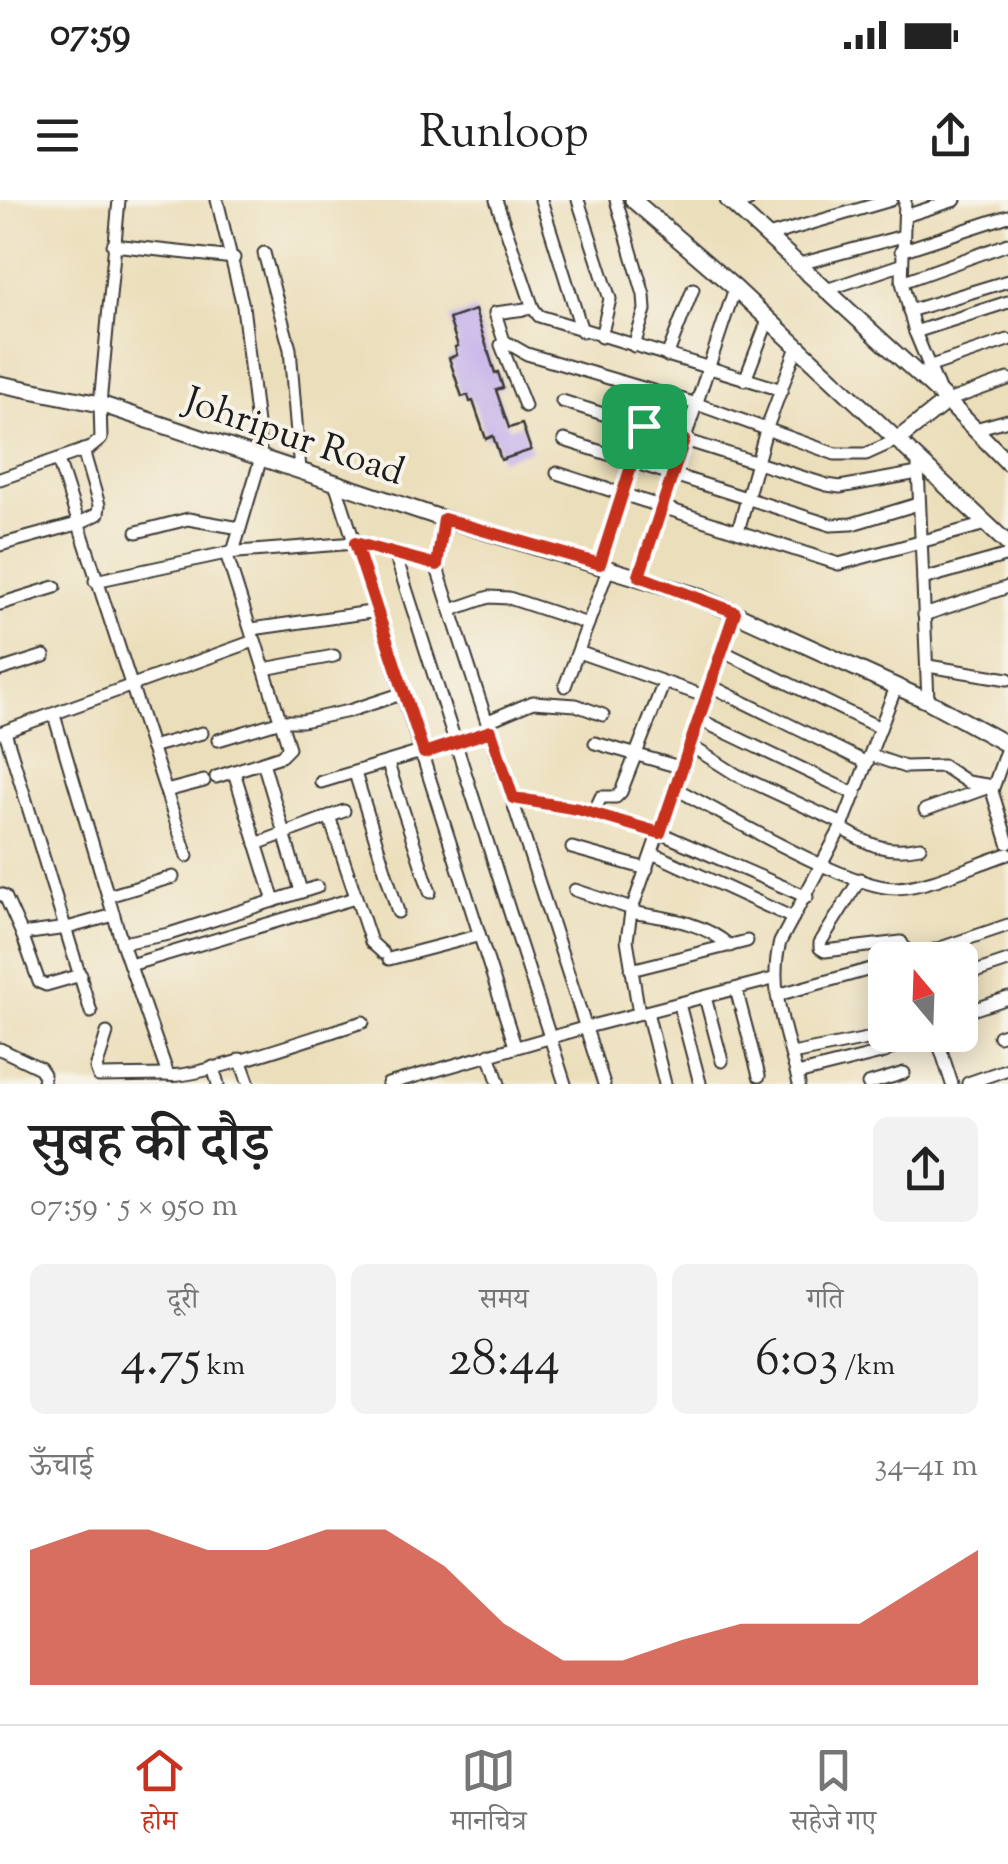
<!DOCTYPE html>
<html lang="hi">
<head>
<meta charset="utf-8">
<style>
	:root { --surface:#fff; --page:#f2f2f2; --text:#222; --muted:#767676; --line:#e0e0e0; --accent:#c8321e }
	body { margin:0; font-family:"Sorts Mill Goudy","Noto Serif Devanagari",serif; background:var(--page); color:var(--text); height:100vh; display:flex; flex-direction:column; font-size:38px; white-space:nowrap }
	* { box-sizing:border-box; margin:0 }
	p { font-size:32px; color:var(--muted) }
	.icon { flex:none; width:55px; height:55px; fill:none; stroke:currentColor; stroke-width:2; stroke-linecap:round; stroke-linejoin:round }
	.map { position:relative; height:884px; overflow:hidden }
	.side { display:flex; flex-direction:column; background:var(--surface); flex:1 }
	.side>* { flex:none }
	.needle { width:65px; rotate:341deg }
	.buttons { position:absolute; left:868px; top:742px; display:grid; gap:20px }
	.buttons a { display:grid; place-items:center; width:110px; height:110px; border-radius:15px; background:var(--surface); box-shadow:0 5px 25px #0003; font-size:50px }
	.pin { position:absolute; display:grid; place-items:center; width:85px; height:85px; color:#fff; margin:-42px; border-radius:20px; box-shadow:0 5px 15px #0006 }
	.round { display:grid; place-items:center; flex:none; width:105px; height:105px; border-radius:15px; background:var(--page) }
	.head { display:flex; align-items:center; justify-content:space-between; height:170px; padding:0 30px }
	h1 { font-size:55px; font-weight:600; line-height:75px }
	.stats { display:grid; grid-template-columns:repeat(3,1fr); gap:15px; height:170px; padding:10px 30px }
	.stats div { display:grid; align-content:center; border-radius:15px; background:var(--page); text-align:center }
	.stats b { font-size:50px; font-weight:600 }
	.stats small { font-size:28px; font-weight:400 }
	.stats p { font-size:28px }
	.chart { height:280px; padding:20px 30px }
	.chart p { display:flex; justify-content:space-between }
	.chart svg { width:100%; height:180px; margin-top:10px; fill:var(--accent); opacity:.7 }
	.status { display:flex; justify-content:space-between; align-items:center; height:70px; padding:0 50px; background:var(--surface); direction:ltr }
	.status svg { height:28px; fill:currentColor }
	header { display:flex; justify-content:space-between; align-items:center; height:130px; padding:0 30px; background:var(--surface); font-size:45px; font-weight:600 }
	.tabs { display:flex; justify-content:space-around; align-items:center; height:140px; border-top:2px solid var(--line); background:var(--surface); font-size:28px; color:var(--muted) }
	.tabs a { display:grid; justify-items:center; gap:5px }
	.tabs .selected { color:var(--accent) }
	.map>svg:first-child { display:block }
	.building { fill:#c0aaeb }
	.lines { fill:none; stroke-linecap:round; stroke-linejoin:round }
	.minor-casing { stroke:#3b3934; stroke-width:15 }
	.tertiary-casing { stroke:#3b3934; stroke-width:19 }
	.minor { stroke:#fff; stroke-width:11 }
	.tertiary { stroke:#fff; stroke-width:15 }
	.route-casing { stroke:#fff; stroke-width:20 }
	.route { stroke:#c8321e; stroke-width:12 }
	.labels { text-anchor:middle; stroke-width:8; stroke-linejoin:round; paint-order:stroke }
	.street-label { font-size:38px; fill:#1c1c1c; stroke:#f7f3e8 }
</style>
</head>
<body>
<div class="status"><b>07:59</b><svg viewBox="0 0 49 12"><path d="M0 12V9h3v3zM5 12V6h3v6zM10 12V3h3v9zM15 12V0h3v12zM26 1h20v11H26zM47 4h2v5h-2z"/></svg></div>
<header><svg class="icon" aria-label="menu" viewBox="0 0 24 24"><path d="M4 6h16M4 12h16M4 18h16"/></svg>Runloop<svg class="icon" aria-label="share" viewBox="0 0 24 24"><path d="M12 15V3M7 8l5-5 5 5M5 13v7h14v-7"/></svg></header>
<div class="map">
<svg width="1008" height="884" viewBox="0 0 1008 884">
	<rect width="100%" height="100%" fill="#f7f3e8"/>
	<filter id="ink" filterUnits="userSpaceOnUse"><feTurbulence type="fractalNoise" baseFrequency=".01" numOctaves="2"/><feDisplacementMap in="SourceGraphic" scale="20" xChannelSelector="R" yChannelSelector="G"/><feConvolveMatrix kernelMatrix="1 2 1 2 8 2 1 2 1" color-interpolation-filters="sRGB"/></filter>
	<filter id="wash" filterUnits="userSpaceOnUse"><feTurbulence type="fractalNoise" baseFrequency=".0048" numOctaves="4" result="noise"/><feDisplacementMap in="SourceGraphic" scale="40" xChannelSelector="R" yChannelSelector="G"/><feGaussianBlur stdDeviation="2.25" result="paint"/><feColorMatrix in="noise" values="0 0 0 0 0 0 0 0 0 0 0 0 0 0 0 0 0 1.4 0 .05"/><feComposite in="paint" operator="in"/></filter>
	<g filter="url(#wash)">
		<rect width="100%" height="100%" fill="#ebdeba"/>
		<g id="blocks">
			<polygon class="building" points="475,110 495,173 498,172 503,188 496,190 509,228 522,224 531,250 501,260 493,236 486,239 473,201 470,202 468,195 462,197 449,158 457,155 455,147 458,146 449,119"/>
		</g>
	</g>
	<g filter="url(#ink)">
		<use href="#blocks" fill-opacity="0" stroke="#3b3934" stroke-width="2.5"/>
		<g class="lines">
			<g class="minor-casing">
				<g id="minor">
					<polyline points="217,0 243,106 261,258 233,352"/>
					<polyline points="496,0 533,108 539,116 782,190"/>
					<polyline points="541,0 582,131"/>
					<polyline points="578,0 610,99 601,137"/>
					<polyline points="616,0 644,95 645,110 634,146"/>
					<polyline points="905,0 902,82 915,132 940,192"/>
					<polyline points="733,5 749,0"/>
					<polyline points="905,16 955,0"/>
					<polyline points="768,36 891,0"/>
					<polyline points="113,45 234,58"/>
					<polyline points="901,51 1008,16"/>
					<polyline points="264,53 290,149 300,270"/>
					<polyline points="796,65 903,36"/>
					<polyline points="902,82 1008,44"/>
					<polyline points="826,90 900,65"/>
					<polyline points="909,111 1008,81"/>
					<polyline points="915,132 1008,102"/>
					<polyline points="504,141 527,154 697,204 835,254 866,254 897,240"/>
					<polyline points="667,156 693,89"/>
					<polyline points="928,167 1008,140"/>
					<polyline points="745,180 768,120"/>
					<polyline points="562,201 827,285 840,287 918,273"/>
					<polyline points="947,201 1008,179"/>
					<polyline points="525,206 501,145 504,141 495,113 533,108"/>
					<polyline points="975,229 1008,220"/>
					<polyline points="564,240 831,325 852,324 918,304"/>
					<polyline points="58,260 187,656"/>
					<polyline points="918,266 928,501"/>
					<polyline points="557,273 839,364 986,324"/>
					<polyline points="0,279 90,248 101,239 100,204 119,0"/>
					<polyline points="335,282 515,846"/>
					<polyline points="444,319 437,361 438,371 604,884"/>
					<polyline points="738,331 766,230 797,147"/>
					<polyline points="137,332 188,319 240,328"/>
					<polyline points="0,345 77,324 98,314 99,305 83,250"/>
					<polyline points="395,354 565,884"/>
					<polyline points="600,364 654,192"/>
					<polyline points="639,376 735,88"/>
					<polyline points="923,379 1008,355"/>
					<polyline points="95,381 226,353 355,343 437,365"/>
					<polyline points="0,404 55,387"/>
					<polyline points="451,410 489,397 509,398 588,424"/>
					<polyline points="924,415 1008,387"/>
					<polyline points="252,429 378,411"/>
					<polyline points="722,451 880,528"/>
					<polyline points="578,452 707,497"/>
					<polyline points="928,466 1008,479"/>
					<polyline points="264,469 334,456"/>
					<polyline points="0,470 44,456"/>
					<polyline points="565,486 609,367"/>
					<polyline points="711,486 867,563"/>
					<path d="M54,515l68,228 46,132c23,6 163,-44 195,-53"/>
					<polyline points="700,520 855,594"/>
					<polyline points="488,521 533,502 576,505 603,515"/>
					<polyline points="5,532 91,812"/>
					<polyline points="0,533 254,441 226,353"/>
					<polyline points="218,540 281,521 302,521 349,511 404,493"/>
					<polyline points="595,543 683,568"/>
					<polyline points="1008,545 992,591 1008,643"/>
					<polyline points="691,546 737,575 843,624"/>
					<polyline points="151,547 202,533"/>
					<polyline points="870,555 905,567 943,566 967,582 993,586"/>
					<polyline points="263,562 301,691"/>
					<polyline points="388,564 430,692"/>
					<polyline points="234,572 274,701"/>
					<polyline points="355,573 398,712"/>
					<polyline points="216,577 281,556 289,548 255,440"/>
					<polyline points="321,582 491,531"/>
					<path d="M676,589c47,24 173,100 220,99 33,-1 80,-24 112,-34"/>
					<polyline points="166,591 204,581"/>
					<polyline points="513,598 577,609 660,633 807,697"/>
					<polyline points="925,610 989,587"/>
					<polyline points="593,614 601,597 616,597 621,592 661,490"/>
					<polyline points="329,616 371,742 383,753"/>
					<path d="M841,628c28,17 46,26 79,19"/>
					<polyline points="256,644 344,611"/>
					<polyline points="572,648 647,669"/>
					<polyline points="652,653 793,718"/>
					<polyline points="860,679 820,743 820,748 825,751 901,742 911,760"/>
					<polyline points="575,690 632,709"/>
					<polyline points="0,694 5,696 22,734 67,728 114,715"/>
					<polyline points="108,696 173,677"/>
					<path d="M631,712c35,6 71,9 99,34"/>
					<polyline points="22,734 39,782 46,785 81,775"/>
					<polyline points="122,743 169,734 317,687"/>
					<polyline points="389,759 477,736"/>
					<polyline points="905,760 1008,725"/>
					<polyline points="130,765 355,698"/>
					<polyline points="631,770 747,741"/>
					<polyline points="960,777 1008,761"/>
					<polyline points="736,789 759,876"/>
					<polyline points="777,795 885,765"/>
					<polyline points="705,797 722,861"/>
					<polyline points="679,804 700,883"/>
					<polyline points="647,812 665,884"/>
					<polyline points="639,813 627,740 631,712 735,413"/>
					<polyline points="960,814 1008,798"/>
					<polyline points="107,833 96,868 99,876 168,875"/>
					<polyline points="936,835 952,884"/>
					<polyline points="999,836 1008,833"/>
					<polyline points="0,849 40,868 44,874 43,884"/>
					<polyline points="489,854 499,884"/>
					<polyline points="792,854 887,835"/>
					<polyline points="240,859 249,884"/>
					<polyline points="213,867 218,884"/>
					<polyline points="797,874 885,852 893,847 898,835"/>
					<polyline points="968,883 1008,869"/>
					<polyline points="388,884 587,827 773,779"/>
					<path d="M799,884c-11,-47 -32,-94 -19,-142l63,-118 53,-137"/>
					<polyline points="868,884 904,873"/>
				</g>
			</g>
			<g class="tertiary-casing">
				<g id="tertiary">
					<polyline points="633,0 735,88 1008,344"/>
					<polyline points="728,0 942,196 1008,263"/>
					<polyline points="0,184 100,204 444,319 695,395 928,501 1008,545"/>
					<polyline points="897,240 947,201"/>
				</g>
			</g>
			<use href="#minor" class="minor"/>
			<use href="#tertiary" class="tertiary"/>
		</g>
	</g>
	<g class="lines" filter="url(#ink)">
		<g class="route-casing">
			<polygon id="route" points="644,226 684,240 639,376 735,412 660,633 578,609 513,598 491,531 424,553 355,343 437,365 444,319 600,364"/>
		</g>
		<use href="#route" class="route"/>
	</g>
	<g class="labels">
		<g class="street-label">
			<text transform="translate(295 235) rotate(19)" y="13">Johripur Road</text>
		</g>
	</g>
</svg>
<div class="buttons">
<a><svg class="needle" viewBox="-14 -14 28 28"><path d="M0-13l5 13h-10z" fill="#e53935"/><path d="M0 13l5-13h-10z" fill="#767676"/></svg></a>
</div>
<div class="pin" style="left:644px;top:226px;background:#1e9e55"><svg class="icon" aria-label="arrive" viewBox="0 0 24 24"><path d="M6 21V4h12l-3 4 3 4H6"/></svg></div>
</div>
<section class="side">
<div class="head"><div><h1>सुबह की दौड़</h1><p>07:59 · 5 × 950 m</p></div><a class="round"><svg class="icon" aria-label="share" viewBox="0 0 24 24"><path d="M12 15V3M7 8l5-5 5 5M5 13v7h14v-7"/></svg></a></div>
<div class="stats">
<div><p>दूरी</p><b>4.75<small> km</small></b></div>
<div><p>समय</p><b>28:44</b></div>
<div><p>गति</p><b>6:03<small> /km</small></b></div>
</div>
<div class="chart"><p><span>ऊँचाई</span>34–41 m</p>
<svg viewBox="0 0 160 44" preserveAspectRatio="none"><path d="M0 44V11L10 6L20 6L30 11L40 11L50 6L60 6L70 15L80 29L90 38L100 38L110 33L120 29L130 29L140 29L150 20L160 11V44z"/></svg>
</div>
</section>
<nav class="tabs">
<a class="selected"><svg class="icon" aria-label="home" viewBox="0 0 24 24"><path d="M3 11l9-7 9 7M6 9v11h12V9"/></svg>होम</a>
<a><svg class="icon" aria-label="map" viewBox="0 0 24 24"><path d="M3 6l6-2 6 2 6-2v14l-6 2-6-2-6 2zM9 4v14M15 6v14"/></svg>मानचित्र</a>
<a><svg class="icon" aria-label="saved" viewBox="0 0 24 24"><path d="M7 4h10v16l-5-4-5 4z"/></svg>सहेजे गए</a>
</nav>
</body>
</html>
